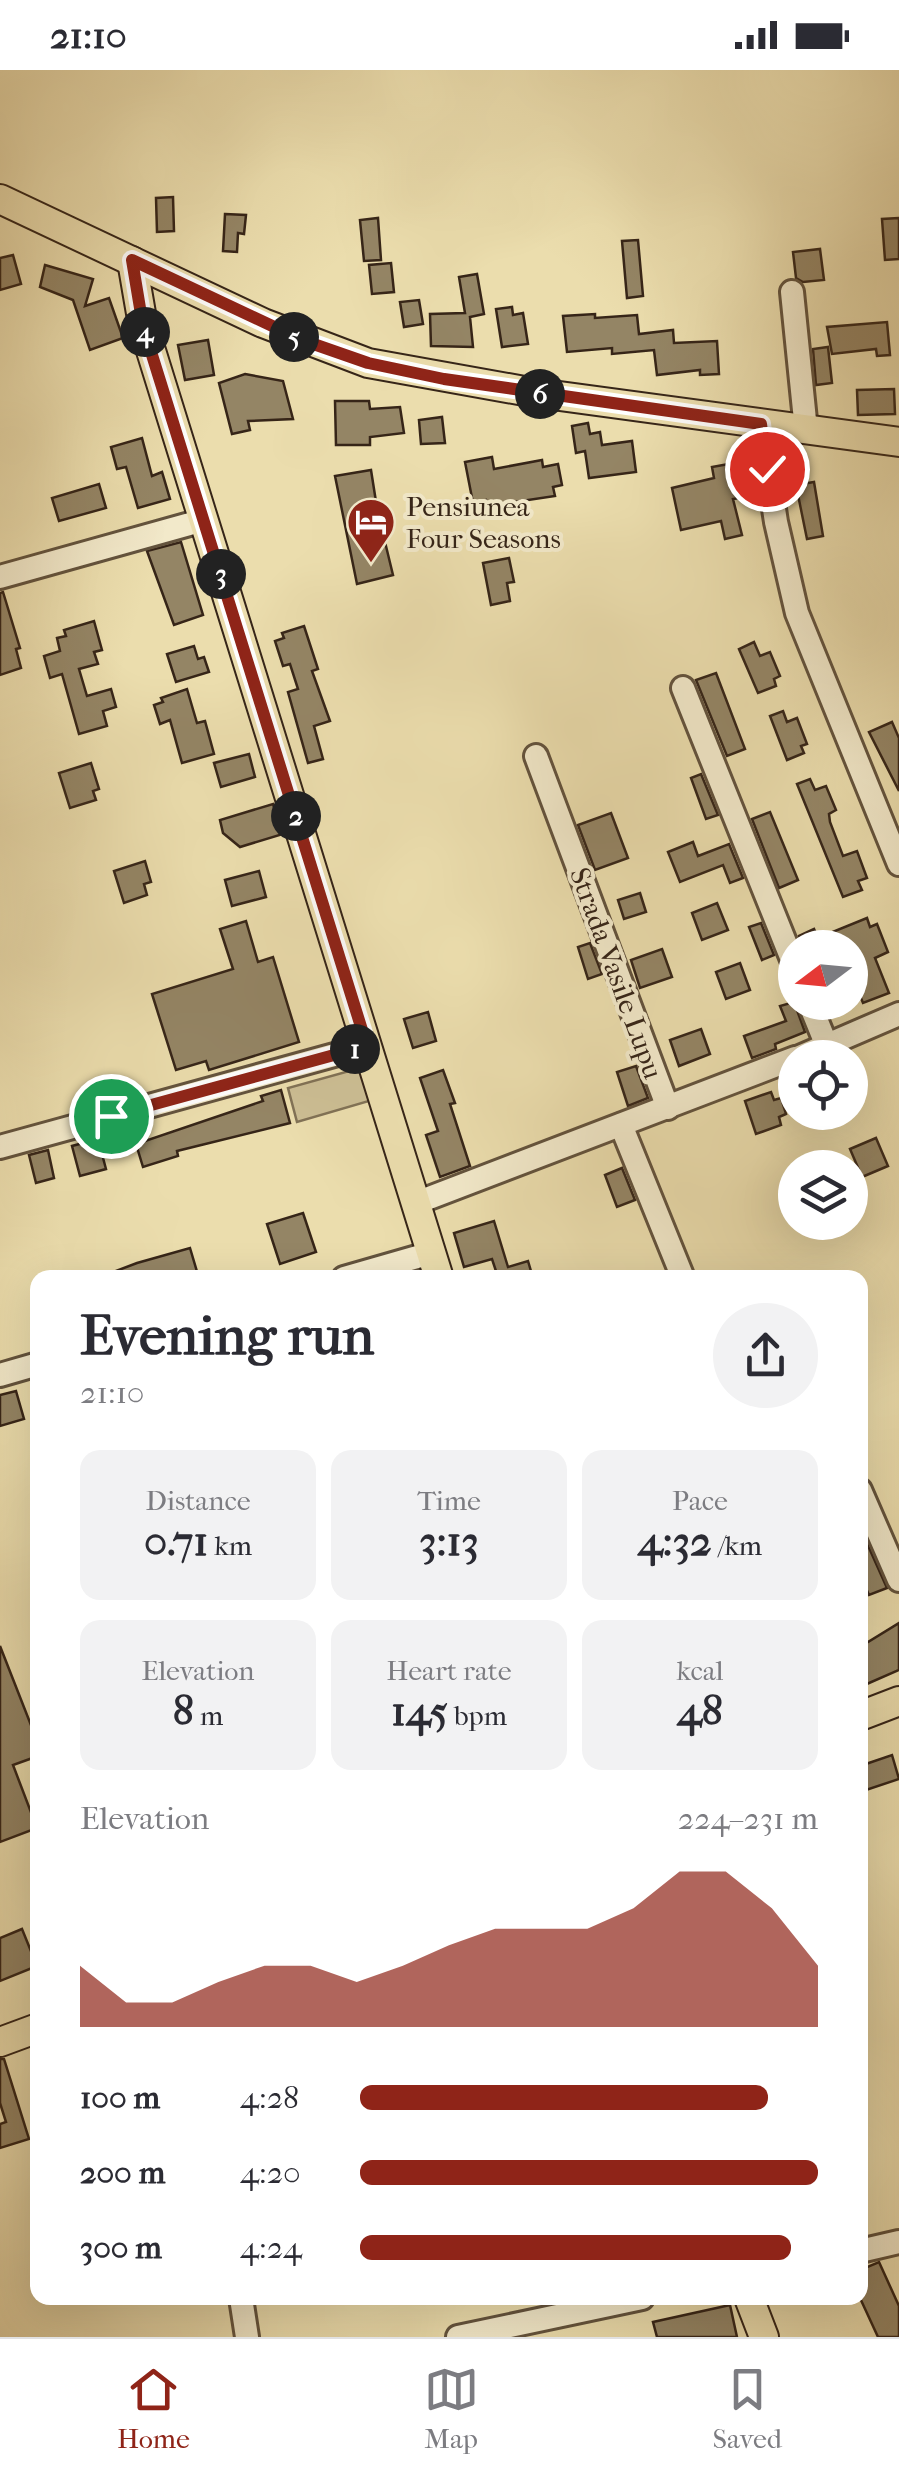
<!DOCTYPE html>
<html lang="en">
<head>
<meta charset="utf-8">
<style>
	:root { --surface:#fff; --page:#f2f2f3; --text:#2b2b33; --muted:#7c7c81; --line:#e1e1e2; --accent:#8f2418 }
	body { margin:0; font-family:"IM FELL French Canon",serif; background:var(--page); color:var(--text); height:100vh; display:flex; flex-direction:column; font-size:38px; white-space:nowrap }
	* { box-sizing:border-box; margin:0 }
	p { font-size:32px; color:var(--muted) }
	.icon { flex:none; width:55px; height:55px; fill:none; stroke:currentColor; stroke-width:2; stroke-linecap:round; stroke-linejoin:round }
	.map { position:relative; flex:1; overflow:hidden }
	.side { position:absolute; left:30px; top:1200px; width:838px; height:1035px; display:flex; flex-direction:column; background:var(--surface); border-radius:20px; box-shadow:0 10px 40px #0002 }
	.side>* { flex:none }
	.needle { width:65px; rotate:254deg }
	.tools { position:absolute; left:778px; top:860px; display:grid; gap:20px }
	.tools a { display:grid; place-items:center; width:90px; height:90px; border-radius:50%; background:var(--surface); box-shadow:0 10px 40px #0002; font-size:50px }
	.pin { position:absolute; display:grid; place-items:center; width:85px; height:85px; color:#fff; margin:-42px; border:5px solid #fff; border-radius:50%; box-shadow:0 2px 10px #0007 }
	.km { position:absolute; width:50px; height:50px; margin:-25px; border-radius:50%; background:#222; color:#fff; font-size:28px; line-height:50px; text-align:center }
	.round { display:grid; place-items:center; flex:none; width:105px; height:105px; border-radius:52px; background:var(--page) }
	.overview { display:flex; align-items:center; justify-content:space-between; height:170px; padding:0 50px }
	h1 { font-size:55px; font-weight:700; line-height:75px }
	.figures { display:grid; grid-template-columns:repeat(3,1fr); gap:15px; height:170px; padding:10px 50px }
	.figures div { display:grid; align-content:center; border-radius:20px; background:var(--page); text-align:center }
	.figures b { font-size:42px; font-weight:700 }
	.figures small { font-size:28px; font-weight:400 }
	.figures p { font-size:28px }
	.chart { height:280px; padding:20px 50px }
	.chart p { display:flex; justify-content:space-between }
	.chart svg { width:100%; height:180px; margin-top:10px; fill:var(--accent); opacity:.7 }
	ul { padding:0 50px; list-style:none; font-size:32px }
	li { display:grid; grid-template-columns:160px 120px 1fr; align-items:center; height:75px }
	li i { height:25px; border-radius:12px; background:var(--accent) }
	.status { display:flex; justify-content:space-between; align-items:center; height:70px; padding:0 50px; background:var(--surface); direction:ltr }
	.status svg { height:28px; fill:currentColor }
	.menu { display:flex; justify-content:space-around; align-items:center; height:140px; border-top:2px solid var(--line); background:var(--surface); font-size:28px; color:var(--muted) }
	.menu a { display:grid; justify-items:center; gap:5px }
	.menu .current { color:var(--accent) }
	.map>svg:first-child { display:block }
	.green { fill:#ccbe94; stroke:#817256; stroke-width:2.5 }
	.building { fill:#948565; stroke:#362518; stroke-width:2.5 }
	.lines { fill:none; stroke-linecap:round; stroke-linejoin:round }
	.minor-casing { stroke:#63533d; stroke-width:28 }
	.major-casing { stroke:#362518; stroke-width:32 }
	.minor { stroke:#f2e9ca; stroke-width:22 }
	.major { stroke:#ebddad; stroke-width:28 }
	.route-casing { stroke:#fff; stroke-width:20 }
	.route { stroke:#8f2418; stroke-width:12 }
	.labels { text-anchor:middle; stroke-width:8; stroke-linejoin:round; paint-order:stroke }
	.poi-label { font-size:28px; fill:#362518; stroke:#f2e9ca; text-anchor:start }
	.street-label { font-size:28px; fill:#362518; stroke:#f2e9ca }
</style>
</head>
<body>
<div class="status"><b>21:10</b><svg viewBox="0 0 49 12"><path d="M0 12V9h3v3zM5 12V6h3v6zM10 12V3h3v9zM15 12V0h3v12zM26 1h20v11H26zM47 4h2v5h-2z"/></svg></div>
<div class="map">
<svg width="899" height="2267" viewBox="0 0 899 2267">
	<rect width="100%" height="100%" fill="#ebddad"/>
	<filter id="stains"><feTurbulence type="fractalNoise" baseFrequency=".002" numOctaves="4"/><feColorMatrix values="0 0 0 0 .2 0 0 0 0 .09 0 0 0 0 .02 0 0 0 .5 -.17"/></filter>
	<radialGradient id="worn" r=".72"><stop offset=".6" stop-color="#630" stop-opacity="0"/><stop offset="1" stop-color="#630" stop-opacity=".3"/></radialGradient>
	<polygon class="green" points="360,998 369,1031 297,1052 288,1018"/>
	<g class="building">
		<polygon points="173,127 174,161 157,162 156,128"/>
		<polygon points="225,144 246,145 244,164 238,163 237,182 223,181"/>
		<polygon points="378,148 381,190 364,191 360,150"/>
		<polygon points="899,148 899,189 885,190 882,149"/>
		<polygon points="638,170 643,226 627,228 622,171"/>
		<polygon points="820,179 824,210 803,212 796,208 793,182"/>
		<polygon points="13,185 21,214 0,220 0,188"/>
		<polygon points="391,193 394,222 372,224 369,195"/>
		<polygon points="45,195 93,209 85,236 109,228 123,268 90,280 73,230 40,217"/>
		<polygon points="477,204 484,244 470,247 473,277 431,276 430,244 465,243 459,207"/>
		<polygon points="419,230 423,254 404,257 400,232"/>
		<polygon points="512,237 513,245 523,243 528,274 502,277 496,239"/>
		<polygon points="595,244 595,248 637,245 639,264 673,260 674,273 717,271 719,304 700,305 700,300 657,305 654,280 612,284 612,278 567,282 563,246"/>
		<polygon points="887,252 890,285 877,286 876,279 832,284 827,257"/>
		<polygon points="208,270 214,305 185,310 178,275"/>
		<polygon points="828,277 832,313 816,315 813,279"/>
		<polygon points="245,304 283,311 293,349 248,351 250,360 232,364 219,313"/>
		<polygon points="894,319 895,344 858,345 857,320"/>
		<polygon points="335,331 369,331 370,339 400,337 404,363 370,367 370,375 336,375"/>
		<polygon points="442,347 445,373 421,374 419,350"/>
		<polygon points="588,353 590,364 600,362 602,375 632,371 636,402 589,408 585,381 576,383 572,356"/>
		<polygon points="142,368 152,406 162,402 170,429 138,438 126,397 117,399 111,377"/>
		<polygon points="492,387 494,399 542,390 543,397 558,394 562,415 553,417 555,426 487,436 486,430 473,433 465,392"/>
		<polygon points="740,392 747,427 733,429 742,465 725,469 721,451 681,460 672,418 714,408 712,397"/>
		<polygon points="371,400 377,438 355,441 364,478 385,472 393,505 357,514 335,406"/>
		<polygon points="814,412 823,466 807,469 796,415"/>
		<polygon points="99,414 106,438 59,451 52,428"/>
		<polygon points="181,472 203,545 174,555 147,481"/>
		<polygon points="509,488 514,512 507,513 510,531 491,535 483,493"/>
		<polygon points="3,522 20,578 16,579 21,598 0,605 0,523"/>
		<polygon points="94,551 102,580 94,582 98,594 79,599 87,626 111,619 116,637 103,641 107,656 79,664 62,604 50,608 44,586 60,581 57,568 66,566 64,560"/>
		<polygon points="304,556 318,599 312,601 330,651 314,656 323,689 308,693 288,622 298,619 290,594 283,596 275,571 284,568 282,563"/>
		<polygon points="754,572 760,586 770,582 780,606 774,609 776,616 758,623 739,579"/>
		<polygon points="194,576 198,589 204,587 209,602 176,612 167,584"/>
		<polygon points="716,603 745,679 727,686 696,610"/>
		<polygon points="187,619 197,653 205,651 214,684 182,693 170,650 160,654 154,635 163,632 161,628"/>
		<polygon points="783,641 787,652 797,648 807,674 801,676 804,683 787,690 770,646"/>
		<polygon points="892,652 899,668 899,721 869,662"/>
		<polygon points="249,684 255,707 221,717 214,693"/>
		<polygon points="91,693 99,719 93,721 96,730 70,738 59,703"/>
		<polygon points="701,704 718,745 706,749 691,708"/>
		<polygon points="810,709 815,720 826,716 836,740 829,744 830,752 843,786 857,781 867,808 858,811 862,820 843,827 797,714"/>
		<polygon points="273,734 283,764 240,777 223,763 220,750"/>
		<polygon points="770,742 798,810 779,818 752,749"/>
		<polygon points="611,743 628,788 595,800 578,755"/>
		<polygon points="693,772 698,786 729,774 743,808 730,813 723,795 680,812 668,782"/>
		<polygon points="145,791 151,812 144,814 147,825 124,833 114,801"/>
		<polygon points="259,801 266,827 232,836 225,810"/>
		<polygon points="640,823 646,842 624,849 618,830"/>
		<polygon points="717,833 728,860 702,870 692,843"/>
		<polygon points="867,848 870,857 877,854 888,882 875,888 889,923 863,933 850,902 850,878 803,878 799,866 814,859 818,868"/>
		<polygon points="246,851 258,892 273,887 299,972 209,1000 206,991 176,1000 152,924 233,899 220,859"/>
		<polygon points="761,853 774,885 762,890 749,857"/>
		<polygon points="590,873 602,904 588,909 578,877"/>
		<polygon points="662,879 672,907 640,918 631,890"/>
		<polygon points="740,893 750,920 726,929 716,902"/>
		<polygon points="794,932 805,962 775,974 776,979 752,988 744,966 786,951 780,936"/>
		<polygon points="428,942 436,971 413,978 404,949"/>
		<polygon points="701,959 710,984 679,996 670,970"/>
		<polygon points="636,996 648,1028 628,1036 617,1002"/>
		<polygon points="443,1000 455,1033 450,1034 470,1096 440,1107 426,1065 438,1061 420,1008"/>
		<polygon points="281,1020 290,1053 177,1081 178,1086 143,1097 136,1074 263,1031 261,1026"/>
		<polygon points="771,1022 774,1030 781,1028 786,1044 779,1047 781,1055 756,1064 745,1031"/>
		<polygon points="876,1068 888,1096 862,1107 850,1079"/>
		<polygon points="98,1069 106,1099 80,1106 72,1076"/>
		<polygon points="48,1080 54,1108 36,1113 29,1085"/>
		<polygon points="622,1098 635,1130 617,1137 605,1105"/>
		<polygon points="303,1143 316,1182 280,1194 267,1154"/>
		<polygon points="494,1151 508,1197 528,1191 533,1208 485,1208 496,1201 492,1189 464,1197 454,1163"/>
		<polygon points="190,1178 198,1205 109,1208 108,1204 137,1193"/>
		<polygon points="16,1321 24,1349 0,1356 0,1325"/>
		<polygon points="861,1460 887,1518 869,1525 860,1505"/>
		<polygon points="899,1553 899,1600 860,1617 860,1577"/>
		<polygon points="0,1576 38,1673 38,1686 13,1695 37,1758 0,1772"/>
		<polygon points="892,1685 899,1709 860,1722 860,1696"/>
		<polygon points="22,1859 37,1896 0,1911 0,1868"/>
		<polygon points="0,1989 4,1989 29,2069 0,2078 0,2054 6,2052 0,2033"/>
		<polygon points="879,2192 899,2236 899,2267 878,2267 860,2228 860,2200"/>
		<polygon points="730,2235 737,2267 657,2267 653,2252"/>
	</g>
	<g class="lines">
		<g class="minor-casing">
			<g id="minor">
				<polyline points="792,222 806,360"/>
				<polyline points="761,354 776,452 797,543 899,794"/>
				<polyline points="0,507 204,450"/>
				<polyline points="683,618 795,897"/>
				<polyline points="536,686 668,1038"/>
				<polyline points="809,932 827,976"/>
				<polyline points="797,988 899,944"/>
				<polyline points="621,1055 683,1208"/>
				<polyline points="0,1077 367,976"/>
				<polyline points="416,1133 795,988"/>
				<polyline points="344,1208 431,1183"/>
				<polyline points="0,1305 38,1294"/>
				<polyline points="860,1420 899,1510"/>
				<polyline points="860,2181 899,2172"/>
				<polyline points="241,2228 247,2267"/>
				<polyline points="458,2267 642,2228"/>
			</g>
		</g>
		<g class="major-casing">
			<g id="major">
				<polyline points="0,129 263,253 368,293 530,322 899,372"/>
				<polyline points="132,191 143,255 439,1208"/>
				<polyline points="860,1646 899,1631"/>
				<polyline points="0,1972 38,1958"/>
				<polyline points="749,2228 764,2267"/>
			</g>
		</g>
		<use href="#minor" class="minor"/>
		<use href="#major" class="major"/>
	</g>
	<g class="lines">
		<g class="route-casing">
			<polyline id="route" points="111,1046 367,976 143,256 132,190 302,270 368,293 444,309 761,354 767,399"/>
		</g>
		<use href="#route" class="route"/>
	</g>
	<defs>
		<g id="hotel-pin" transform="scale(2.5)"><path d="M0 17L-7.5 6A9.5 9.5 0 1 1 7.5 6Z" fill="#8f2418" stroke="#f2e9ca"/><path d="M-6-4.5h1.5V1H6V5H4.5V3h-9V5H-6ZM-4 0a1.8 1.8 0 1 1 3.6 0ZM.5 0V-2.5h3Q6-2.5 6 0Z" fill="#fff"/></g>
	</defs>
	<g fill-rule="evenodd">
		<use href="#hotel-pin" x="371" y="452"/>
	</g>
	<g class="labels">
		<g class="poi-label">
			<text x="406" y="446">Pensiunea<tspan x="406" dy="32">Four Seasons</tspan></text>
		</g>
		<g class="street-label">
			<text transform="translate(617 903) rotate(70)" y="10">Strada Vasile Lupu</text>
		</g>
	</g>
	<rect width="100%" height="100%" filter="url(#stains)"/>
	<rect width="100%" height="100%" fill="url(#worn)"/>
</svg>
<div class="tools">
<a><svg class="needle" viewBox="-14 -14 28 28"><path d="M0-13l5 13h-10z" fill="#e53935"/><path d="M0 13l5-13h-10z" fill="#7c7c81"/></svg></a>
<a><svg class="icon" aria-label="locate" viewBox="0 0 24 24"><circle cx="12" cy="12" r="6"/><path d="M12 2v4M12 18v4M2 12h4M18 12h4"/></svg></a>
<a><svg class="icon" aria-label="layers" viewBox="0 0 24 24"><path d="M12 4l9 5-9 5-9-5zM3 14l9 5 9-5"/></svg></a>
</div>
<div class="pin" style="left:111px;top:1046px;background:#1e9e55"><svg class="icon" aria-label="arrive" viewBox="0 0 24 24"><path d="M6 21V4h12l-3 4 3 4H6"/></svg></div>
<div class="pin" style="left:767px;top:399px;background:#d93025"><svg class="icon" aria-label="check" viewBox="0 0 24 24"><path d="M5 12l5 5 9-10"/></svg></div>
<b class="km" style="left:355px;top:979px">1</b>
<b class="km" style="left:296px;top:746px">2</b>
<b class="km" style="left:221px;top:504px">3</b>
<b class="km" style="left:145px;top:262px">4</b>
<b class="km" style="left:294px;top:267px">5</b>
<b class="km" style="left:540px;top:324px">6</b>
<section class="side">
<div class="overview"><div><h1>Evening run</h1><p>21:10</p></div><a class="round"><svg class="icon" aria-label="share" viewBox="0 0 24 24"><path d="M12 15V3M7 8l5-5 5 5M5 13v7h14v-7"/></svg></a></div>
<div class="figures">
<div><p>Distance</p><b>0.71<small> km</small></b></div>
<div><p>Time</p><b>3:13</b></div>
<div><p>Pace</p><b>4:32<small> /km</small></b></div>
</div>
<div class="figures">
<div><p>Elevation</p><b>8<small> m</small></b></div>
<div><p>Heart rate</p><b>145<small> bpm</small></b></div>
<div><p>kcal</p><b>48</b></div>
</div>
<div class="chart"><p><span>Elevation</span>224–231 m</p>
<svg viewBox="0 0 160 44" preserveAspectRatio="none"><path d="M0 44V29L10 38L20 38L30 33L40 29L50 29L60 33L70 29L80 24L90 20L100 20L110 20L120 15L130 6L140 6L150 15L160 29V44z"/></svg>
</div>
<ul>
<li><b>100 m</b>4:28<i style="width:89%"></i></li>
<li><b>200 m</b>4:20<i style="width:100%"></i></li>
<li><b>300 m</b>4:24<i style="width:94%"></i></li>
</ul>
</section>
</div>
<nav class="menu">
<a class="current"><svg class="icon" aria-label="home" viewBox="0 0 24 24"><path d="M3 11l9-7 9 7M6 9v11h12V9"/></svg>Home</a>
<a><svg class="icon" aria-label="map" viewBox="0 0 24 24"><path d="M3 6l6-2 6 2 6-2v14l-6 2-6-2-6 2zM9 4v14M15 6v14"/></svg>Map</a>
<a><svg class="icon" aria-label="saved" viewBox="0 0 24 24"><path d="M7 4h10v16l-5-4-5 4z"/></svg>Saved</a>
</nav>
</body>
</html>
